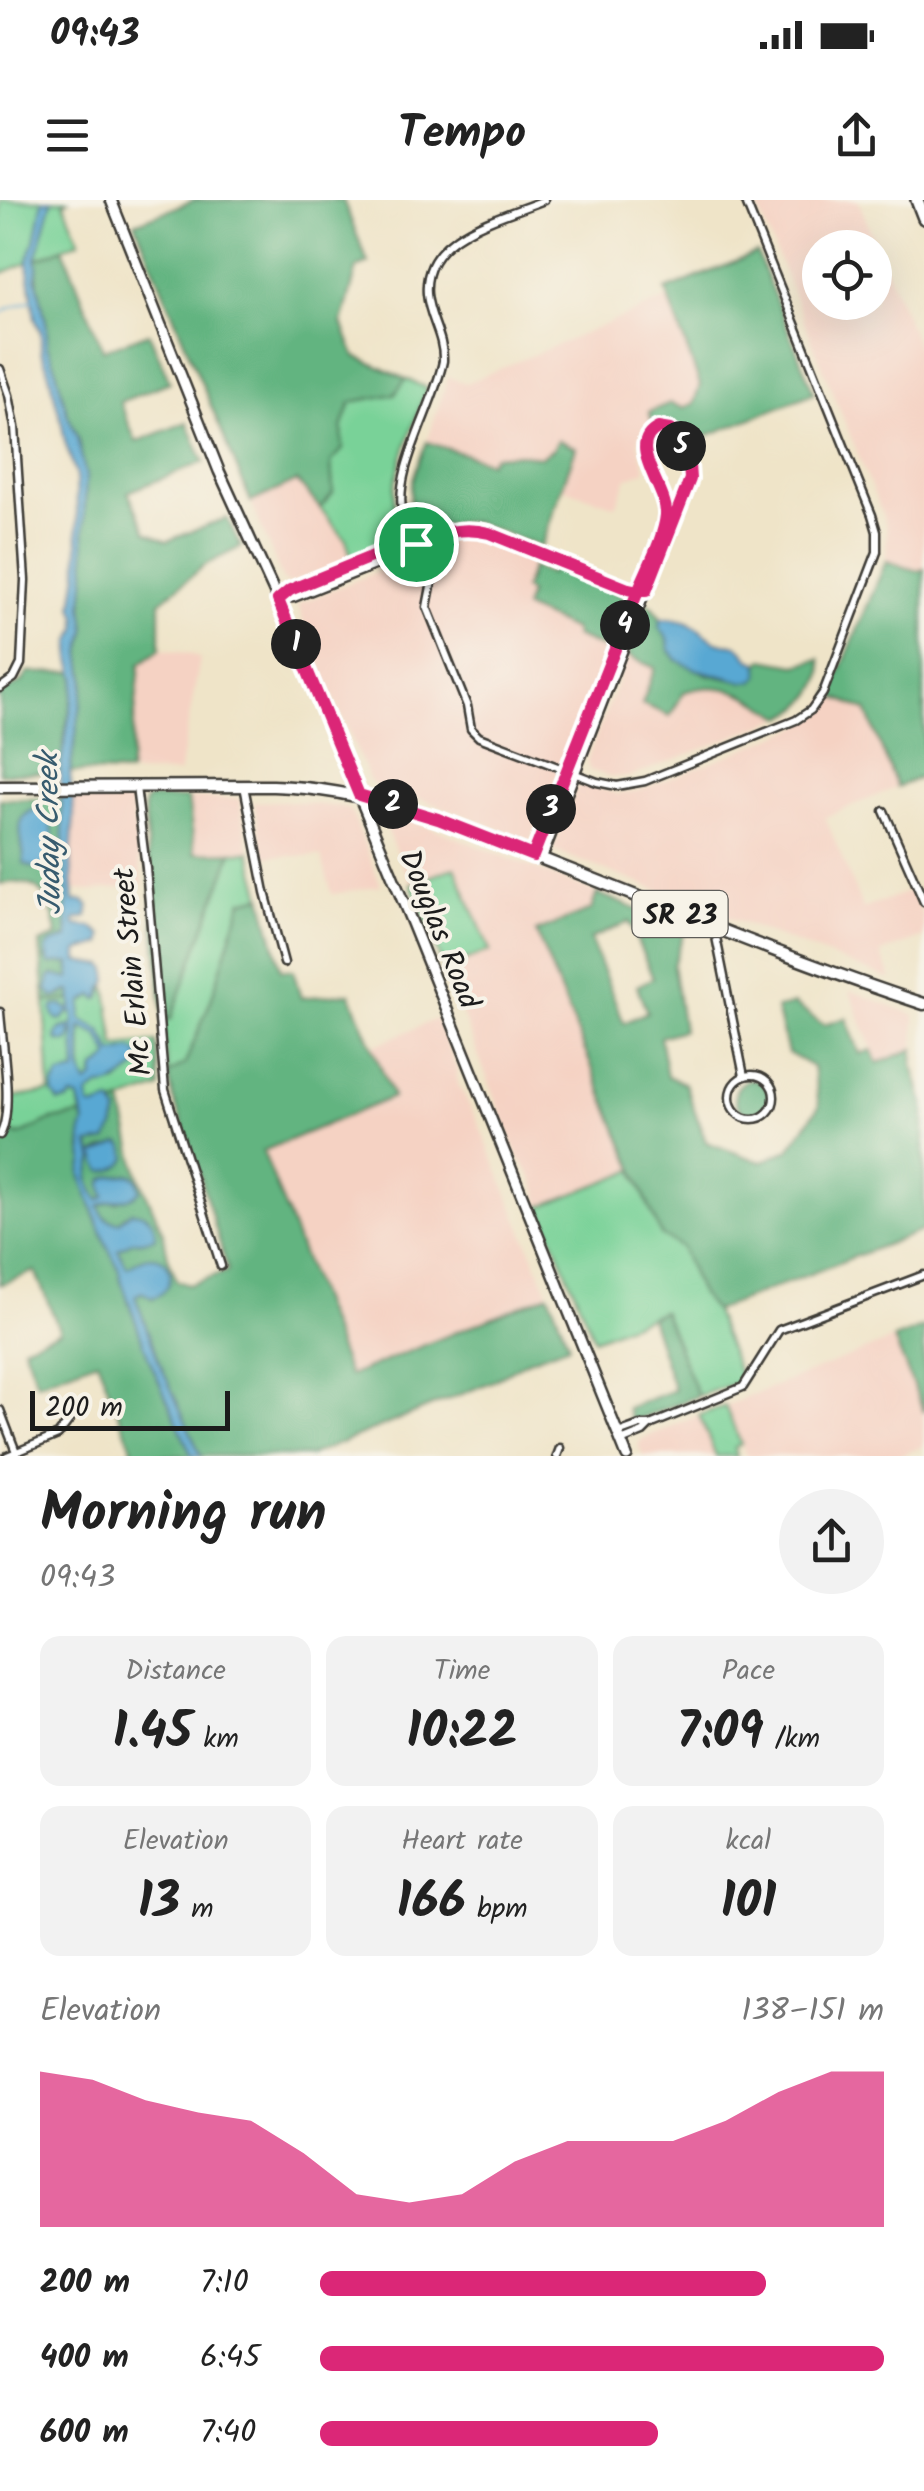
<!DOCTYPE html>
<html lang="en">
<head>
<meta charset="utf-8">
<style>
	:root { --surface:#fff; --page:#f2f2f2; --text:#222; --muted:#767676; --accent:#db2777 }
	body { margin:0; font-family:Kalam,sans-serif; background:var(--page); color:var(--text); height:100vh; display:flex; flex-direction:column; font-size:38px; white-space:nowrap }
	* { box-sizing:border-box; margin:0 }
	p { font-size:32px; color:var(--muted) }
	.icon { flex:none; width:55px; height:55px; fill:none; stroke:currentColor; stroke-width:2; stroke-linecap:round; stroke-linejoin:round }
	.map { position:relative; height:1256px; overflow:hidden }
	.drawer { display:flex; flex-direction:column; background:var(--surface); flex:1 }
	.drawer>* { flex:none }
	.fabs { position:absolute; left:802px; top:30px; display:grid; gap:20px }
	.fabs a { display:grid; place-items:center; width:90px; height:90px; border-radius:50%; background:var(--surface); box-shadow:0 10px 40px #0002; font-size:50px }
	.scale { position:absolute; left:30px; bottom:25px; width:200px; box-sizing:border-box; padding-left:10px; border:5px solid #1c1c1c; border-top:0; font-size:28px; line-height:35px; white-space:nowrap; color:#1c1c1c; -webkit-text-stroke:8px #f7f3e8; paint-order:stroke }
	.pin { position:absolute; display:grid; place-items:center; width:85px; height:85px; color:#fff; margin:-42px; border:5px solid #fff; border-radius:50%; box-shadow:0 2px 10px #0007 }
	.km { position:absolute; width:50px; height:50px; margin:-25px; border-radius:50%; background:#222; color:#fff; font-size:28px; line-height:50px; text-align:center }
	.round { display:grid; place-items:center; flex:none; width:105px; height:105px; border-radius:52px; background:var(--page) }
	.headline { display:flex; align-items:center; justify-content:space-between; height:170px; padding:0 40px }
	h1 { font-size:55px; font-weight:800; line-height:75px }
	.metrics { display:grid; grid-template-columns:repeat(3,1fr); gap:15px; height:170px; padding:10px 40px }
	.metrics div { display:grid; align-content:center; border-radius:20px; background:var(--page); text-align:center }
	.metrics b { font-size:50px; font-weight:800 }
	.metrics small { font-size:28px; font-weight:400 }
	.metrics p { font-size:28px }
	.chart { height:280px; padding:20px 40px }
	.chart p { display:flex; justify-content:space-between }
	.chart svg { width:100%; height:180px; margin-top:10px; fill:var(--accent); opacity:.7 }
	ul { padding:0 40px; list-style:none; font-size:32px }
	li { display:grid; grid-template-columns:160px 120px 1fr; align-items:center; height:75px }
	li i { height:25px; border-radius:12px; background:var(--accent) }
	.status { display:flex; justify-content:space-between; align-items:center; height:70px; padding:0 50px; background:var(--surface); direction:ltr }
	.status svg { height:28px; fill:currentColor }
	header { display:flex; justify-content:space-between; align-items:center; height:130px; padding:0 40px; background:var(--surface); font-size:45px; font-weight:800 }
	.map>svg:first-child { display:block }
	.built { fill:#f5d2c3; fill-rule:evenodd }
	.green { fill:#79d298; stroke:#4a775a; stroke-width:2.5 }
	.forest { fill:#62b480; stroke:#3f684e; stroke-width:2.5; fill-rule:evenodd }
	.water { fill:#59a8d3; stroke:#3a6278; stroke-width:2.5; fill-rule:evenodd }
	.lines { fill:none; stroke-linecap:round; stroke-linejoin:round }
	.stream { stroke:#59a8d3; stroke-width:2.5 }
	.street-casing { stroke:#3c3a36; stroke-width:11 }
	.secondary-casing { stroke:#3c3a36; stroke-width:14 }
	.primary-casing { stroke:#3c3a36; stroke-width:15 }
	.highway-casing { stroke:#3c3a36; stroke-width:16 }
	.street { stroke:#fff; stroke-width:6 }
	.secondary { stroke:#fff; stroke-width:9 }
	.primary { stroke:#fff; stroke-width:10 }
	.highway { stroke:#fff; stroke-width:11 }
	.route-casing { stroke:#fff; stroke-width:20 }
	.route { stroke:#db2777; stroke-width:12 }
	.labels { text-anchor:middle; stroke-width:8; stroke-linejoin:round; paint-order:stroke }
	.shield { fill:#f7f3e8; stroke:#5e5c59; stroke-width:2.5 }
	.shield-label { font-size:28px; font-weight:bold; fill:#1c1c1c }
	.street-label { font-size:30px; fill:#1c1c1c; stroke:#f7f3e8 }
	.water-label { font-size:32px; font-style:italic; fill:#375b6e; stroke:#f7f3e8 }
</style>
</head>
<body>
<div class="status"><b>09:43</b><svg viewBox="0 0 49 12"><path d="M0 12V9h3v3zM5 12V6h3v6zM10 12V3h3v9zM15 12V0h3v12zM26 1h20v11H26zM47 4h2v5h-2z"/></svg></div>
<header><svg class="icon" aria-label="menu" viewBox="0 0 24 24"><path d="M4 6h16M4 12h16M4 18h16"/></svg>Tempo<svg class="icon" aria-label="share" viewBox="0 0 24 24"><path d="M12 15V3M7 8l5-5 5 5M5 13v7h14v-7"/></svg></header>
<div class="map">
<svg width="924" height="1256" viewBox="0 0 924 1256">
	<rect width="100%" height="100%" fill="#f7f3e8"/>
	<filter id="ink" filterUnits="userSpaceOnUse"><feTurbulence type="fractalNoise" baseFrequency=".01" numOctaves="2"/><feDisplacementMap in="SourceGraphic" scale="20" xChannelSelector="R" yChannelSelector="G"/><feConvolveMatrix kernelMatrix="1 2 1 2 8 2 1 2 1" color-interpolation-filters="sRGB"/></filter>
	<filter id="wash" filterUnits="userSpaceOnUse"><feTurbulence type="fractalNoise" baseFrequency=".0048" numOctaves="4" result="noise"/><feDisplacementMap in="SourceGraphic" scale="40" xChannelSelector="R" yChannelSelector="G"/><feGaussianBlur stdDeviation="2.25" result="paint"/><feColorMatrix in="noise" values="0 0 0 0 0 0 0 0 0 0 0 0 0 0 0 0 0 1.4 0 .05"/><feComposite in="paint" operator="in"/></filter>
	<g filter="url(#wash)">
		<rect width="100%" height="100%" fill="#efe4c8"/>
		<g class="built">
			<path d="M755,0h103l66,162v207l-5,2 -33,-10 1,-30 -3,-12zM820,48h55v54h-55z"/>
			<polygon points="669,98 700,186 694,203 683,208 650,212 653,223 648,224 640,235 638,243 646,270 627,278 616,306 562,288 576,248 558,240 553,249 540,257 521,254 489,262 427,242 448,177 466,183"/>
			<polygon points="298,280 346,340 352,359 289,384 283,380 251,302"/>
			<polygon points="473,336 533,359 524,389 529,392 524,408 575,430 575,436 608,450 531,641 427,601 374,585 370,581 309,441 298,404 413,357 452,338"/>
			<polygon points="160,449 190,454 200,459 179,573 129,573 140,463"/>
			<polygon points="628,456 655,468 670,516 684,492 704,486 737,489 783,517 630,577 612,577 589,570 587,560"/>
			<polygon points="830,495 866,510 897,587 825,617 863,709 912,690 924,719 924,737 881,753 892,780 555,651 554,647 576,589 582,584 619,594 641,590 799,527 820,511"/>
			<polygon points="130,598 143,685 93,691 73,690 71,657 74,623 72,599"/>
			<polygon points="188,598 239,599 250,652 195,653"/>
			<polygon points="284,601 343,607 351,611 381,686 332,694 321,656 265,656 254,602"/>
			<polygon points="393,616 411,620 597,693 591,710 537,732 633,970 540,1006 537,990 530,973 519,958 444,769 489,750 455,668 411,684 388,634 387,623"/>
			<polygon points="849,790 915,815 914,849 878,863"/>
			<polygon points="436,819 456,867 458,884 478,922 549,1094 349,1177 263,951 392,898 371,847"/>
			<polygon points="894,1139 924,1212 924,1246 899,1256 746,1256 725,1206"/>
			<polygon points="699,1215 716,1256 643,1256 638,1245 642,1239"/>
		</g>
		<g class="green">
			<polygon points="0,0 68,0 64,3 80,41 0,74"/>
			<path d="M406,179l21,9c-9,27 -34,85 -33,111 0,14 9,26 7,39l-49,21 -6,-19 -26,-32 13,-15 -2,-31 12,-13 -1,-21 9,-26 44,-8z"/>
			<polygon points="232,652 250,652 262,696 242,701 211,800 185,864 168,874 163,820 171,819"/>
			<polygon points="455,667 490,751 444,769 411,684"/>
			<polygon points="106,784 115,846 156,842 160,888 115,904 111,902 96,907 89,906 88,895 100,886 117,883 138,867 113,853 101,831 81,819 82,802 94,795 100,798"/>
			<path d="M72,800l1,8 -5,1 -1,4h6l1,12 -15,4h15l2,43c-17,7 -20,-1 -23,22l15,7 4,-4 7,2 3,16 -31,5 -31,15 -11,-2 3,-19 -2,-16 40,-6 -5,-90z"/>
			<path d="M81,827l18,8 10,20v3l-14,11 -3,13 -6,3c-8,-19 -3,-38 -5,-58z"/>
			<polygon points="633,970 661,1035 681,1047 700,1093 714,1111 742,1181 698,1196 663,1111 594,1139 540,1007"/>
			<polygon points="725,1206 741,1244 734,1248 737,1256 716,1256 699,1215"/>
		</g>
		<g class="forest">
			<polygon points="195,0 343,0 368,63 357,68 342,123 355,156 406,179 395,194 351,202 342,228 343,249 331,262 333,293 320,308 297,281 251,302 135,23"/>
			<polygon points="63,48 103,150 149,133 170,182 120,202 136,242 187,222 204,262 128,292 147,332 167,341 227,318 241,347 205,365 160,402 160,449 140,464 129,573 70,572 85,479 81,452 86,430 83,405 86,372 84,332 86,276 77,237 67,213 54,162 47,147 47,127 38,85 36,59"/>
			<path d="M757,53l57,140 -127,51c-10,-21 -10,-23 -34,-21l-4,-11 21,-9 13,5 11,-5 6,-18 -34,-95z"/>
			<path d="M558,240l18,8 -35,99 -66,-25h-15l-38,8c-23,-28 -7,-59 5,-88l62,20 4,-6 28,-2 19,3 13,-8z"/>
			<polygon points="886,361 918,371 924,369 924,576 897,587 866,510 830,495"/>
			<polygon points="553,366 624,395 627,399 608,450 575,436 574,430 524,408 529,393 524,389 532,367 550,374"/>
			<path d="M647,403l7,5 7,11 -2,8 9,12 1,10 8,11 30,14 37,8 9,-1 6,-5v-12l5,-5 32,6 24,-6c8,26 -16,49 -37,58 -36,-21 -56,-38 -99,-25l-14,24 -28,-12 13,-36 -27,-12z"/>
			<polygon points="74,472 76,478 64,539 60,572 0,574 0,493 22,482 28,473"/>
			<polygon points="149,598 188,598 195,653 232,652 171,819 163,820 144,608 145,601"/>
			<path d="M0,599h62l6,139 -7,1 -15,19 4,6 20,-2v18l-16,-5 8,20 5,-4h4l1,9 -27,2 -5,-59 17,-7c-5,-36 -15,-60 -57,-52z"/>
			<path d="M597,693l88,36 -12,36 10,65 -23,7 7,39 18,8 21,58 55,20 28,-12 30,-44 -6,-39 -25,-14 -12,-44 18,-5 30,21 22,-7 14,36 12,-4 6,13 36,-14 -1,16 11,40v125l-210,81 -14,-18 -19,-46 -20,-12 -125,-303 55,-22zM629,722l24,56 -16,8 10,26 -23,11 -34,-84z"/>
			<path d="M262,696l19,74h12l8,28 49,-5 43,104 -130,54 86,225 200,-82 20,51 -38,14 -40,23 -182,74h-189l13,-6 -36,-90 -60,23 -14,-37 37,-15 -25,-60 -35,14v-142l9,-10 11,2 31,-15 31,-5 3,8 -4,23 3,14 -3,13 14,43 23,51 4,16 13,13 8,-4 9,6 -12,-38 -6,5 -7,3 -10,-18 16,-9h9l-17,-25 -6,6c-11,-1 -17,-5 -20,-16l9,-4h9l12,-28 -14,2 -12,22 -4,3c-13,-23 -12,-19 -5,-44l4,2 17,-12 -12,2 -10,6 -4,-12 17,-3 11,-22 -2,-14 7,-2 16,72 25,58 5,25 9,24 12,4 39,-14 -33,-112 -21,-58 -6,-27 17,-10 26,-64 31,-99z"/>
			<circle cx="752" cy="897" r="17"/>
			<polygon points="663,1111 698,1196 631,1222 627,1208 674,1190 650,1117"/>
			<polygon points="924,1127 924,1212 894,1139"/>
		</g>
		<g class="water">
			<path d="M43,0h9l-16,59 2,6 -2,12 11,50v20l7,15 13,51 10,24 9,39 -2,56 2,40 -3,33 3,25 -5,22 4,27 -15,93 4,43 -3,42 3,44h10l5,5 -2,11 -12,3v5l17,2 11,9 -1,8 -24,7v10l26,4 3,4 1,12 -6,9 -2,8 -3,1 -3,-4 -12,7 -1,17 20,12 12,22 18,-4 7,3 2,7 -2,8c-12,9 -23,20 -38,19l-12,9 2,11 6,1 15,-5 7,10 -4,16 -8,13 -17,3 4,11 27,-12 4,3 3,12c-5,9 -15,14 -25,13l-5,-8v-5l-3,-1c-6,23 -9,22 5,43l6,-4c-9,-19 2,-20 18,-21 3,0 6,-1 9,0 7,3 6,9 8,16 -12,12 -28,7 -41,15 3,11 9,15 20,16l12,-10c17,0 25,9 24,26l-13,3h-9l-15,9 9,17c8,-3 15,-10 23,-10 24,-2 29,33 2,41l-10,-6 -7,4 23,63 43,97h-9l-43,-97 -27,-76 -4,-16 -13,-25 -21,-57 -3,-12 3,-13 -3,-25 4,-12 -6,-24 -7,-2 -4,4 -9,1 -6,-8 1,-9 6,-10 16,-3 -2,-42 -3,1 -1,9 -3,2 -9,-1 -2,-4 4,-8 14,-4 -1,-12 -4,-1 -6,7 -5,1 -4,-4 -2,-7 2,-3 9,-1 5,4 4,-1 -1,-17h-4l-10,6h-5l-5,-7 3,-13 4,-2 16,4v-16l-21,1 -3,-15 5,-6 17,-5 -8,-170 16,-90 -5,-18v-18l6,-14v-11l-4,-11 5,-35v-27l-2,-69 -11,-33 -3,-17 -15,-58 -6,-15v-19l-6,-14 -7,-50v-10l8,-23zM81,827l17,8 11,20v3l-14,11 -1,9 -7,6 -6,-16z"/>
			<path d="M661,419c30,0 31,7 54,22 7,4 17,3 24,5l10,12 10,6v12l-6,5 -9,1 -49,-13 -18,-9 -8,-11 -1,-10 -9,-12z"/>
			<path d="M36,609c21,8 19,35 15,54l-16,5 -11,-4c1,-20 -15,-47 12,-55z"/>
		</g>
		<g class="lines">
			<path class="stream" d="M0,114c10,-9 22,-9 34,-15"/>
		</g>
	</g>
	<g filter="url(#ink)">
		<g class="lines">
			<g class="street-casing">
				<g id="street">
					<path d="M544,0c-43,18 -122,34 -117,94 2,24 17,42 16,67 -9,46 -51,110 -40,155l30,60 -6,31 40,99 4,23 8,8 118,45 20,4 28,-5 151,-61 15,-10 12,-17 54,-141v-20l-5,-17 -127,-315"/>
					<polyline points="0,169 9,195 15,227 25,380 21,464 14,478 0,488"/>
					<polyline points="282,399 294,398 382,363 394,353"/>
					<polyline points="278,400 291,390 378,354 395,352 440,334 461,329 489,333 628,389 640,391"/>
					<polyline points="244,586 265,692 284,763"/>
					<polyline points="136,587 146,668 165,890 221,1066"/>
					<polyline points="884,611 924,702"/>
					<path d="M533,656l132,-336c3,-32 -35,-67 -12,-90h17c13,9 20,33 20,49l-147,379"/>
					<polyline points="714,727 744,876"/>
					<path d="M0,812c2,30 14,99 0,123"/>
					<circle cx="752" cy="897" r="22"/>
					<polyline points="0,1210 16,1252"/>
					<polyline points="650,1225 743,1187 779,1130 924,1075"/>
					<polyline points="618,1233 640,1225 650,1225 643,1232 621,1241"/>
					<polyline points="7,1256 58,1235 70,1219"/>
					<polyline points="557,1256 560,1248"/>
				</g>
			</g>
			<g class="secondary-casing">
				<polyline id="secondary" points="111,0 219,271 278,400 412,723 627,1256"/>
			</g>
			<g class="primary-casing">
				<path id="primary" d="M0,587l273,-1c108,3 200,46 300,85 116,46 232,94 351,133"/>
			</g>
			<g class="highway-casing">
				<polyline id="highway" points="917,0 924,18"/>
			</g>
			<use href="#street" class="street"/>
			<use href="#secondary" class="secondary"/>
			<use href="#primary" class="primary"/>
			<use href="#highway" class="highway"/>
		</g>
	</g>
	<g class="lines" filter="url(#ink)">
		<g class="route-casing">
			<path id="route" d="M416,344l-21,8 -17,2 -88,36 -12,10 81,195 79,24 95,37 105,-265h8l44,-112 -1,-14 -11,-29 -8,-6 -12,-2c-34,17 10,60 8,87 -2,23 -19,54 -28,76l-10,-2 -139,-56c-27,-7 -48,0 -73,11"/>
		</g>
		<use href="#route" class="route"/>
	</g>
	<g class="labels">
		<rect class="shield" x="632.5" y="691" width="95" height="46" rx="8"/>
		<g class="shield-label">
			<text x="680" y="724">SR 23</text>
		</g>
		<g class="street-label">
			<text transform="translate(440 729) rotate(68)" y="10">Douglas Road</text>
			<text transform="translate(132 772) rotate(-95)" y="10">Mc Erlain Street</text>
		</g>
		<g class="water-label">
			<text transform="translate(48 634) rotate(-91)" y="11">Juday Creek</text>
		</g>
	</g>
</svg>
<div class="fabs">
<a><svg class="icon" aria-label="locate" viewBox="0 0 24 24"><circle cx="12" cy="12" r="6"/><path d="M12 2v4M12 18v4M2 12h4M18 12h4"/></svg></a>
</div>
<div class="scale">200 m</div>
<div class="pin" style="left:416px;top:344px;background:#1e9e55"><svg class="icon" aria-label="arrive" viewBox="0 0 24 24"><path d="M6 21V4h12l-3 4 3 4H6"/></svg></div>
<b class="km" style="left:296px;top:444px">1</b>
<b class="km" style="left:393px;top:604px">2</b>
<b class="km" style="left:551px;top:609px">3</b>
<b class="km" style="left:625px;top:425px">4</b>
<b class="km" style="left:681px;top:246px">5</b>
</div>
<section class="drawer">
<div class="headline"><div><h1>Morning run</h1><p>09:43</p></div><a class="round"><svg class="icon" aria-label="share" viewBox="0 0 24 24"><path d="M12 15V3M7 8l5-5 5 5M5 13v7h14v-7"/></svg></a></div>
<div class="metrics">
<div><p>Distance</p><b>1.45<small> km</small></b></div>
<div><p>Time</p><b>10:22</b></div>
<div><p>Pace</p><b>7:09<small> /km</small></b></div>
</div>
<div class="metrics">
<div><p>Elevation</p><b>13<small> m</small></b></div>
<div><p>Heart rate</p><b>166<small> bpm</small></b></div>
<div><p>kcal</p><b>101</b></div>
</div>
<div class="chart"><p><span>Elevation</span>138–151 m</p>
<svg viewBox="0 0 160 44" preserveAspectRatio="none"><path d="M0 44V6L10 8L20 13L30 16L40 18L50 26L60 36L70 38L80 36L90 28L100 23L110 23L120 23L130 18L140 11L150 6L160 6V44z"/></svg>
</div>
<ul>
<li><b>200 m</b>7:10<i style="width:79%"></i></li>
<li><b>400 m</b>6:45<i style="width:100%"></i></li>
<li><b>600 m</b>7:40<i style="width:60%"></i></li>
</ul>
</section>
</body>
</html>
